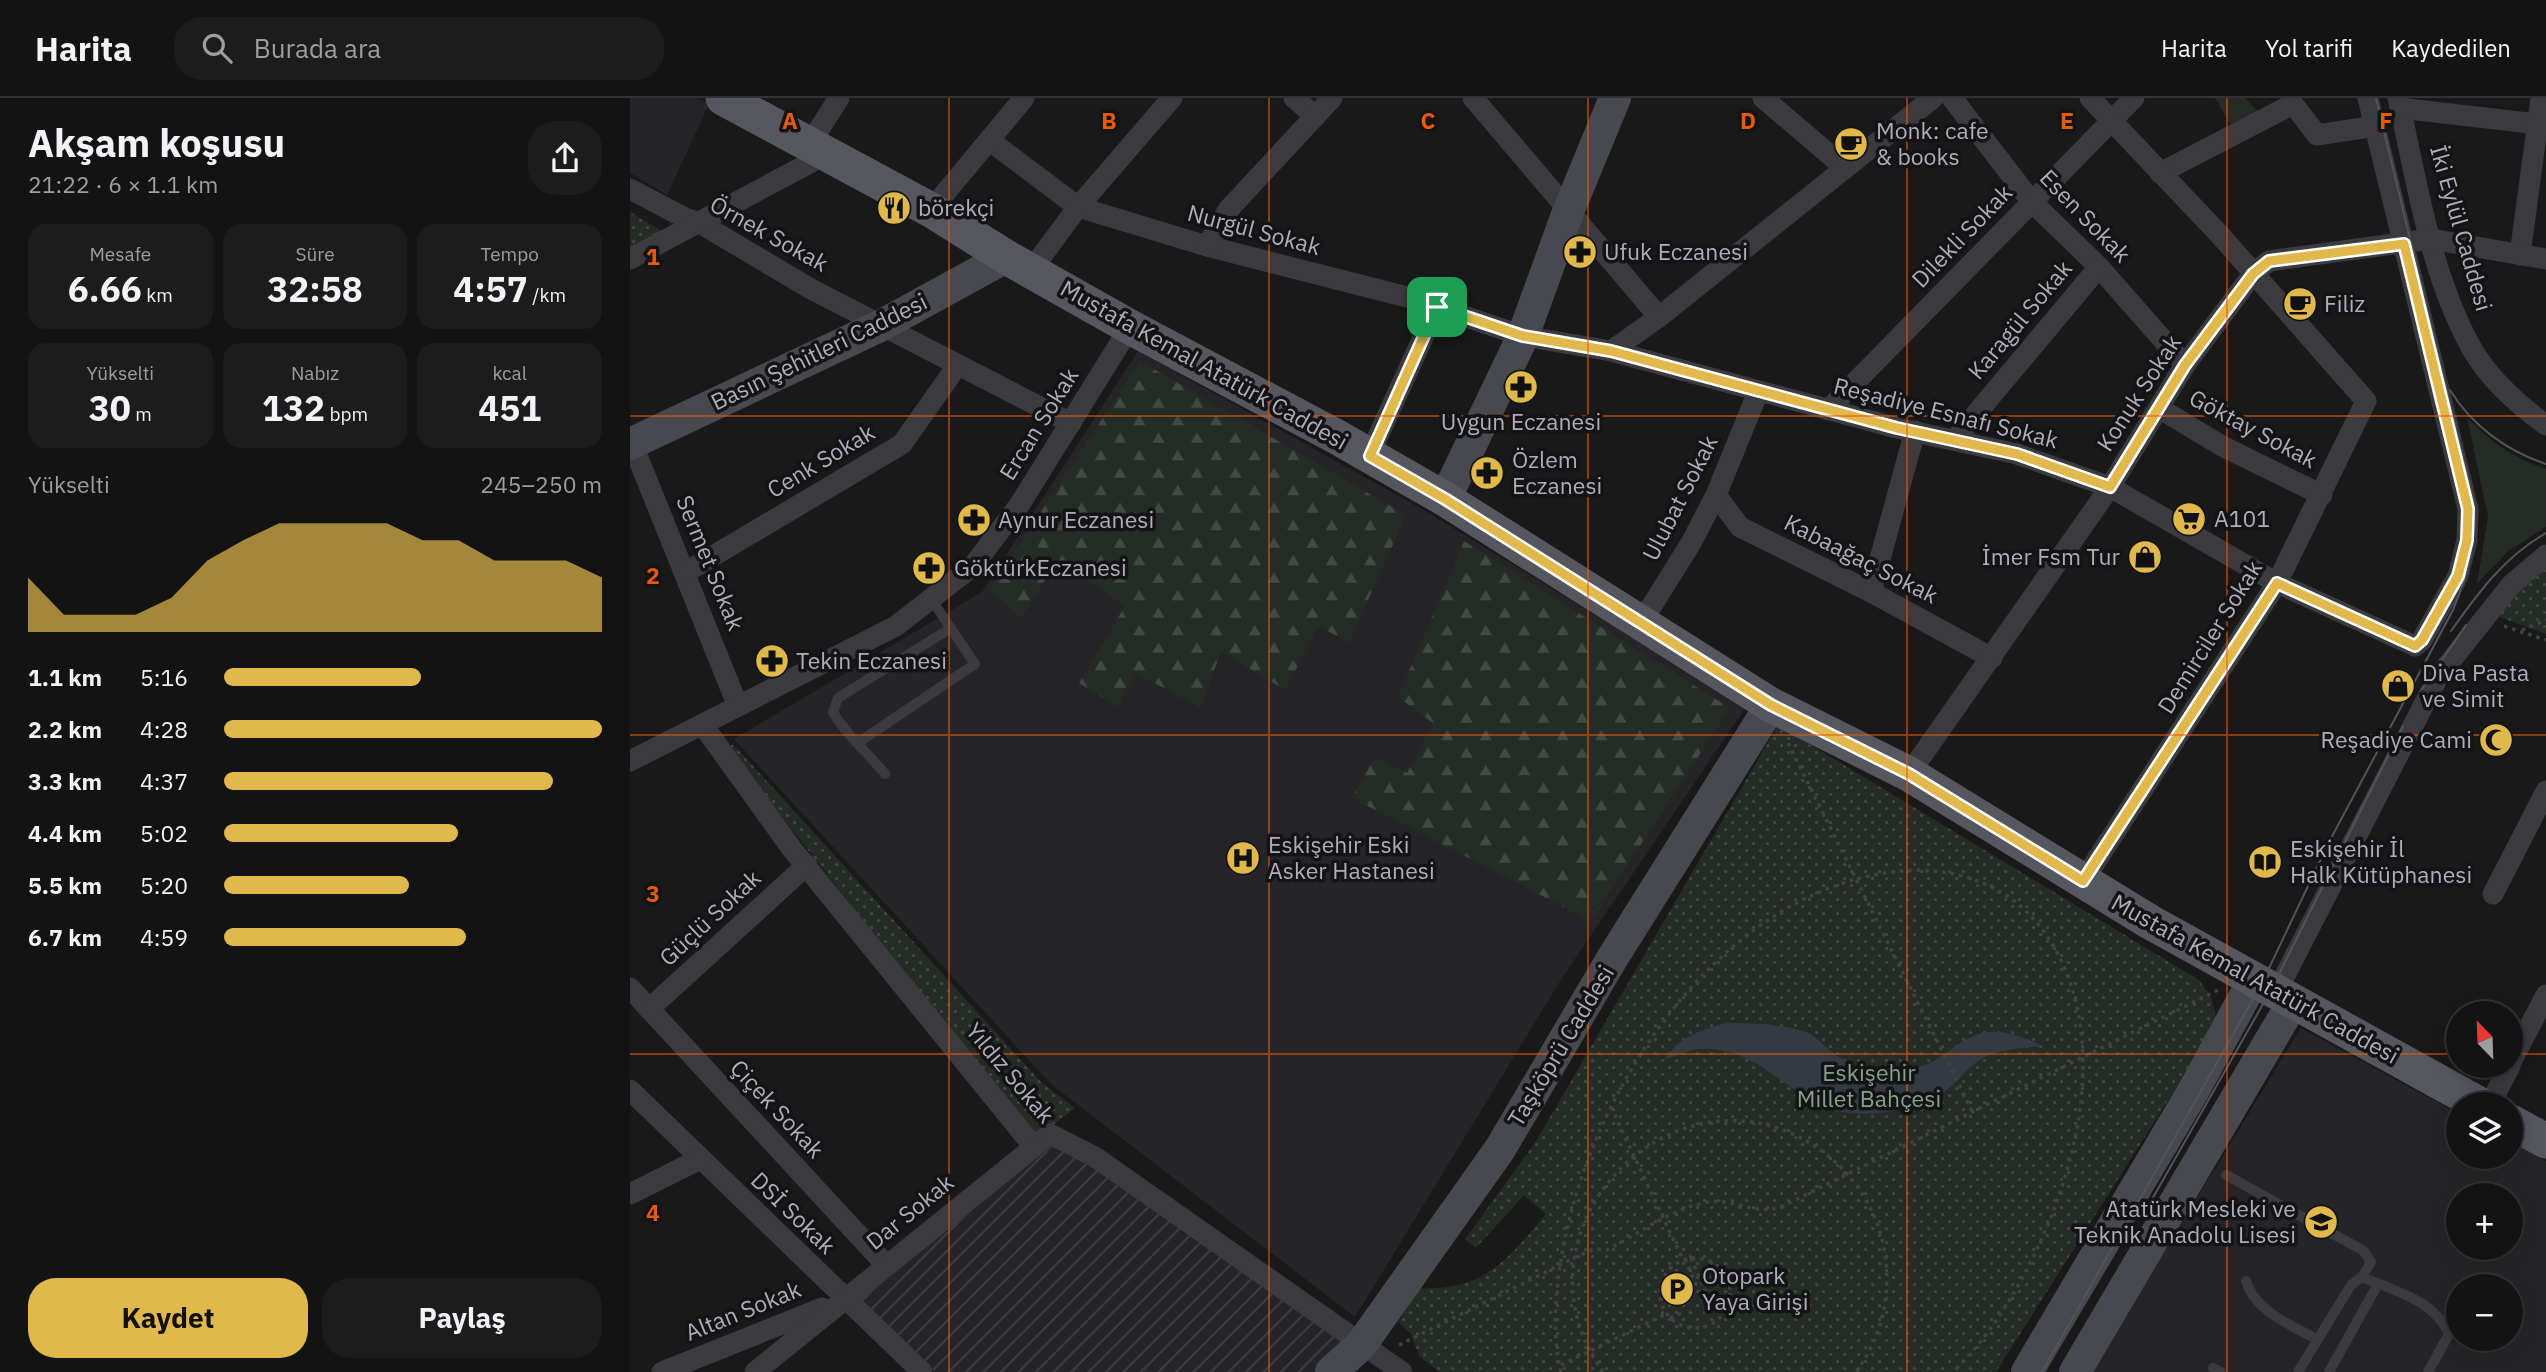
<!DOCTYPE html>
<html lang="tr">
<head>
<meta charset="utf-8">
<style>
	:root { --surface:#131314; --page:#1c1c1d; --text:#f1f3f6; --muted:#9d9ea0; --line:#323234; --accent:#e0b84b }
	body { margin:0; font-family:"IBM Plex Sans",sans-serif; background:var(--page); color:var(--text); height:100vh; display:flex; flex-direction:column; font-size:26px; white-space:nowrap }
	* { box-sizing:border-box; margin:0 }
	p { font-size:23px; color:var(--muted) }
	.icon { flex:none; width:38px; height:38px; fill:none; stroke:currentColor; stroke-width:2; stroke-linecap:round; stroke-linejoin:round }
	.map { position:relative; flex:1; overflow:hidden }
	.drawer { display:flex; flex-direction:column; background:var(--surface); width:630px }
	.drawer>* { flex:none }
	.needle { width:46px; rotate:337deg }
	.fabs { position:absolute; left:1816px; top:903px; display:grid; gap:14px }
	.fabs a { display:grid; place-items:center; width:77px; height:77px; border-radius:50%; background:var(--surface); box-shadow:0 4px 18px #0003,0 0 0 2px var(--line); font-size:35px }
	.pin { position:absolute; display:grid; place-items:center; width:60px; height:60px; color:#fff; margin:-30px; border-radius:14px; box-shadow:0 4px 10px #0006 }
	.round { display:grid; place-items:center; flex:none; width:74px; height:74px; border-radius:28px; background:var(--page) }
	.headline { display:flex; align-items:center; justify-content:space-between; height:119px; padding:0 28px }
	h1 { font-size:38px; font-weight:700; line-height:52px }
	.metrics { display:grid; grid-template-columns:repeat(3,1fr); gap:10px; height:119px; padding:7px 28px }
	.metrics div { display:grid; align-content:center; border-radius:18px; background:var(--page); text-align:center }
	.metrics b { font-size:35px; font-weight:700 }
	.metrics small { font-size:19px; font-weight:400 }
	.metrics p { font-size:19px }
	.chart { height:196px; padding:14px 28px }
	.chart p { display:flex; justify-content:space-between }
	.chart svg { width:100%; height:126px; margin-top:7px; fill:var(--accent); opacity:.7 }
	.action { display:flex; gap:14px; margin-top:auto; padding:14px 28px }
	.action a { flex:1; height:80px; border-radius:28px; background:var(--accent); color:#111; font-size:28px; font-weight:700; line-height:80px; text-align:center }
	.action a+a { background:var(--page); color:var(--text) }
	ul { padding:0 28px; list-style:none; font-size:23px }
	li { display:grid; grid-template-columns:112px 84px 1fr; align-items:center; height:52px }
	li i { height:18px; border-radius:9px; background:var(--accent) }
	header { display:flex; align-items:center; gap:42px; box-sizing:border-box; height:98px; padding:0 35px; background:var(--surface); border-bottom:2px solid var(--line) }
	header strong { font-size:33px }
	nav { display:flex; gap:38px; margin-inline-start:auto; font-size:24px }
	.search { width:490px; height:63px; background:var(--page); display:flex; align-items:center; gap:18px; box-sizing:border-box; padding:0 24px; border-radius:28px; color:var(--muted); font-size:26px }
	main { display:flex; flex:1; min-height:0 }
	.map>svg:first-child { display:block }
	.built { fill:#252527; fill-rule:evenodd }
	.industrial { fill:url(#industrial-furrows) }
	.green { fill:#252c26 }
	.forest { fill:url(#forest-firs) }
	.park { fill:url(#park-dots) }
	.water { fill:#333a42 }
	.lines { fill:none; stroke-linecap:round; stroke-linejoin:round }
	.path { stroke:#404146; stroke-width:3.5; stroke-dasharray:3.5 5; stroke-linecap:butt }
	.service { stroke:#3a3a3f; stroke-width:10 }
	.minor { stroke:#3a3a3f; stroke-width:21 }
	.secondary { stroke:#48494f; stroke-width:32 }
	.primary { stroke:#56575e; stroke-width:35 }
	.tram { stroke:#53545a; stroke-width:2 }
	.route-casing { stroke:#fff; stroke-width:14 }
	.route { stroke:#e0b84b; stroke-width:9 }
	.grid { fill:none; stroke:#e8590c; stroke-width:2; stroke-opacity:0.55 }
	.labels { text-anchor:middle; stroke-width:7; stroke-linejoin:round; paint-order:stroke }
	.poi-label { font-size:23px; fill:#acafb9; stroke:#141315; text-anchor:start }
	.street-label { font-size:23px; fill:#acafb9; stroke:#141315 }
	.park-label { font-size:23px; fill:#85a189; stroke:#141315 }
	.grid-label { font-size:23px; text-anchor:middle; font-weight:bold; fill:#e8590c; stroke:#141315; stroke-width:7; stroke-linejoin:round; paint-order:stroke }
</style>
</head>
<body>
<header>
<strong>Harita</strong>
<div class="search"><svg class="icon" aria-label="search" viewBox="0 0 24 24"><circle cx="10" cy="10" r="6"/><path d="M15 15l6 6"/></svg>Burada ara</div>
<nav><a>Harita</a><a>Yol tarifi</a><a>Kaydedilen</a></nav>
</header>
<main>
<section class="drawer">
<div class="headline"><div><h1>Akşam koşusu</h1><p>21:22 · 6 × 1.1 km</p></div><a class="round"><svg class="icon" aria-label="share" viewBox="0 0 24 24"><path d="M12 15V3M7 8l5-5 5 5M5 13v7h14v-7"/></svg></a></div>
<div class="metrics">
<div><p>Mesafe</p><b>6.66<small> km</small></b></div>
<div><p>Süre</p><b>32:58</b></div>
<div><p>Tempo</p><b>4:57<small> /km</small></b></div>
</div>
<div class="metrics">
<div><p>Yükselti</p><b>30<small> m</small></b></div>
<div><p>Nabız</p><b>132<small> bpm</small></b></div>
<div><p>kcal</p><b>451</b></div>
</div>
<div class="chart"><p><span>Yükselti</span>245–250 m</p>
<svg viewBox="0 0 160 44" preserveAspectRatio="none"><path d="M0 44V25L10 38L20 38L30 38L40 32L50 19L60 12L70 6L80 6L90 6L100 6L110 12L120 12L130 19L140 19L150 19L160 25V44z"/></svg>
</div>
<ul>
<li><b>1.1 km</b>5:16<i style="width:52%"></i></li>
<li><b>2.2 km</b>4:28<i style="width:100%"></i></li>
<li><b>3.3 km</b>4:37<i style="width:87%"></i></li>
<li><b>4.4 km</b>5:02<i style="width:62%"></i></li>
<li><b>5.5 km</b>5:20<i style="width:49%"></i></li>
<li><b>6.7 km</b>4:59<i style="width:64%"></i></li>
</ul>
<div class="action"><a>Kaydet</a><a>Paylaş</a></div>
</section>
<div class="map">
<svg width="1916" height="1274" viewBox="0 0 1916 1274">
	<defs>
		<pattern id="industrial-furrows" width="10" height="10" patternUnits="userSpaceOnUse" patternTransform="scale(1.75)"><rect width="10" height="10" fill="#252527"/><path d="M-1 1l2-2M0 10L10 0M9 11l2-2" fill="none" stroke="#424244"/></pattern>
		<pattern id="forest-firs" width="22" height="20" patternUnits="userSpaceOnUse" patternTransform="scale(1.75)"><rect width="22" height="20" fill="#252c26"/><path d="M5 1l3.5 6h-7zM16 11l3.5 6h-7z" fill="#424843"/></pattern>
		<pattern id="park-dots" width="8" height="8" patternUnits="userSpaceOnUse" patternTransform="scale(1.75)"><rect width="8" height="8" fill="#252c26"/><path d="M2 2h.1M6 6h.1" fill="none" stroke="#424843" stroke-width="1.8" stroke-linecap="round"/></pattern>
	</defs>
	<rect width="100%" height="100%" fill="#19191a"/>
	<g class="built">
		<polygon points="0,0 67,0 79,6 37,97 0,75"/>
		<polygon points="508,253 792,411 1116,609 932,880 725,1219 421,986 104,641 352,494"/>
		<path d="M1671,930l158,86v43h52v-15l35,19v211h-455zM1829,1097h52v53h-52zM1829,1188h52v53h-52z"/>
	</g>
	<polygon class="industrial" points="423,1048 464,1068 717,1246 684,1274 305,1274 227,1201"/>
	<g class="green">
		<polygon points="1585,0 1615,0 1628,13 1603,31"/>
		<path d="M1837,319c24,25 46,41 79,52v58l-38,24 -31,33 11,-67z"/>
	</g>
	<g class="forest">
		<polygon points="510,263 776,417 719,545 689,528 655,592 591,553 571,610 506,575 488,609 449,585 495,508 428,461 391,520 360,491"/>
		<polygon points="834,443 1100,610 961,823 722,700 745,659 777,675 803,625 768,599"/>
	</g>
	<g class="park">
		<polygon points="0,114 40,138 0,161"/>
		<polygon points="1916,464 1916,536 1864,517"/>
		<path d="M1148,627l421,255 13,19 5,24 -221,349h-557l-19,-15 -10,-24 -12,-11 21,-34c65,4 89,-29 127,-74l-22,-19 -48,53 -11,-9 70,-96z"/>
		<polygon points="103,646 412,985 445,1010 405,1041 98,650"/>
	</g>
	<path class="water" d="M1097,925c25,0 55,1 79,9 8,3 15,11 21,16 18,16 40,24 63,24 73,-2 68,-69 152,-26 -20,2 -39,3 -57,11 -17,8 -26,25 -41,35 -26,17 -63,24 -93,21 -57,-5 -89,-68 -150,-64 -12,1 -24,7 -36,10 15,-23 36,-29 62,-36z"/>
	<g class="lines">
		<g class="path">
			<polyline points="1874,528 1916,542"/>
			<polyline points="1892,532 1916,522"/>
			<polyline points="1158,645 1342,1013"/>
			<polyline points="981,1009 1053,1162"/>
			<circle cx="1065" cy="1195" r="35"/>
			<polyline points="1061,1160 1082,1208"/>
			<polyline points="1055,1161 1076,1210"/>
			<polyline points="1040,1220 1051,1215"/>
			<path d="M769,1247l175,-87 20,-9 13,1c31,-16 66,-42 101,-48 26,-4 48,15 75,4l437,-217"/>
			<polyline points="931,1267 1036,1216"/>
			<path d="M931,1274c-9,-36 -6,-75 0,-111 25,-166 158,-373 340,-390 46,-4 94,9 127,42 46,47 59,114 54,177 -7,95 -61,216 -129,282"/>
			<path d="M973,1274c-103,-144 76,-324 219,-221 28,21 50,51 59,85 13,47 4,97 -25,136"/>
		</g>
		<g class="service">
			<polyline points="229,644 345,566 301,501"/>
			<path d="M255,676c-17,-21 -39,-39 -52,-62l5,-14 113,-70"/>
			<polyline points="1596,1077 1734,1153 1741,1164 1732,1179"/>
			<path d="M1616,1183c9,31 46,44 72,59"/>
			<polyline points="1583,1270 1591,1274"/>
			<path d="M1668,1274l53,-87 11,-8c33,14 72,23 87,57l-21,38"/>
			<polyline points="1699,1274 1748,1186"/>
		</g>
		<g class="minor">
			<polyline points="664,0 685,18"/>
			<polyline points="843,0 1029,219"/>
			<polyline points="1133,0 1214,69"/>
			<polyline points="1322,0 1402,104 1469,169 1555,267"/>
			<path d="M1768,0c19,83 32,176 74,251 18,31 45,55 74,76"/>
			<polyline points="1770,10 1916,27"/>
			<polyline points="359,42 448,109 577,148 777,199 893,238 981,253 1267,330 1387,356 1480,389 1647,485 1785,548 1792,542 1828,478 1837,442 1838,411 1738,0"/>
			<polyline points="179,47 209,0"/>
			<polyline points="1530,75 1663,6 1687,37 1745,28"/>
			<polyline points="0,91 57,121 68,124 181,191 441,325"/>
			<polyline points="301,112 394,0"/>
			<polyline points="577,148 598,112 702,0"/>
			<polyline points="1890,157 1911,0"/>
			<polyline points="0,161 189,60"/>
			<polyline points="402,171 448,109 542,0"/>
			<polyline points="981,253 1029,219 1303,0"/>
			<polyline points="1529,310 1592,348 1692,397"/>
			<polyline points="1198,312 1504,0"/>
			<polyline points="1325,341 1469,169"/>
			<polyline points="2,345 107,606"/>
			<polyline points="739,358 807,209"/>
			<polyline points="1086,397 1110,429 1241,494 1362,560"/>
			<polyline points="56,474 272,346 327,268"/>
			<polyline points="1241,494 1285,333"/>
			<polyline points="1011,525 1061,445 1086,397 1128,294"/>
			<polyline points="72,626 162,751 404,1049 420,1036 465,1059 772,1274"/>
			<polyline points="0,663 266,528 343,468 390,406 500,229"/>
			<polyline points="1279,676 1480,389 1555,267 1623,176 1639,163 1801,141 1916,161"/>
			<polyline points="1453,783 1647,485 1736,303 1590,137 1460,0"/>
			<polyline points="1863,796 1916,693"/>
			<polyline points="0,890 256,1167"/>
			<polyline points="1646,895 1808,579 1881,487 1916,457"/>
			<polyline points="19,911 177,767"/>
			<polyline points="1881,964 1916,897"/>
			<polyline points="0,992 292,1274"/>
			<polyline points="1860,1006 1880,968"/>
			<polyline points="0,1096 70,1061"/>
			<polyline points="32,1274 192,1210"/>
			<polyline points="125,1274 404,1049"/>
		</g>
		<g class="secondary">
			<polyline points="0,346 252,227 376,159"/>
			<polyline points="815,401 893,238 938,114 985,0"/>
			<polyline points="701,1274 731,1247 870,1051 983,859 1141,607"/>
			<polyline points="1397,1274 1565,990 1623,883"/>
			<polyline points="1445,1274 1663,904"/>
		</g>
		<g class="primary">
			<polyline points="93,0 301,112 376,159 500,229 707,339 815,401 1141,607 1279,676 1520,824 1849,1006"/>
			<polyline points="1881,1024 1916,1043"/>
		</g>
		<g class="tram">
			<path d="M1820,292c22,36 57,61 96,74"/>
			<path d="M1821,533c27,-38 53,-74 95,-98"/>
			<polyline points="1792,591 1836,527"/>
			<polyline points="1512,1119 1641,892 1773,628"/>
			<path d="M1412,1274l219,-387 68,-143 124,-232c15,-36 24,-71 20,-110l-97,-402"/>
		</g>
	</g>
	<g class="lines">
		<g class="route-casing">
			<polygon id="route" points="1774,146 1838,411 1837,442 1828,478 1792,542 1785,548 1647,485 1453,783 1279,676 1141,607 815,401 740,358 807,209 893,238 981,253 1267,330 1387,356 1480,389 1555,267 1623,176 1639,163"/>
		</g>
		<use href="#route" class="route"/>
	</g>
	<path class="grid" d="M319,0v1274M639,0v1274M958,0v1274M1277,0v1274M1597,0v1274M0,318h1916M0,637h1916M0,956h1829M1881,956h35"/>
	<defs>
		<g id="cafe-disc" transform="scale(1.75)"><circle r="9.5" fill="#e0b84b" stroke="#141315"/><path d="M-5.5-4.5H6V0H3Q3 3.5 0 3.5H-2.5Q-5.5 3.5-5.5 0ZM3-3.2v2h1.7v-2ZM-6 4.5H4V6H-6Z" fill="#111"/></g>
		<g id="restaurant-disc" transform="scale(1.75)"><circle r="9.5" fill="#e0b84b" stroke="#141315"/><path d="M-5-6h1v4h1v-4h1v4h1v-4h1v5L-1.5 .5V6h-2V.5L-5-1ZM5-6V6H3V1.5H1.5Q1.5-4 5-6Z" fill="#111"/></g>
		<g id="pharmacy-disc" transform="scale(1.75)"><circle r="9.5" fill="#e0b84b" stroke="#141315"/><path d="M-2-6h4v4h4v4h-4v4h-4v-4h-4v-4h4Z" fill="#111"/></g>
		<g id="supermarket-disc" transform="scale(1.75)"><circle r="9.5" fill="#e0b84b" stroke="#141315"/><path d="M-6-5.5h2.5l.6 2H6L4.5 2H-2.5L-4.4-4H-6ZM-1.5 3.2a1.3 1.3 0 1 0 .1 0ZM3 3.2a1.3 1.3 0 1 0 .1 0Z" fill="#111"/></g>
		<g id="shop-disc" transform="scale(1.75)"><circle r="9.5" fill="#e0b84b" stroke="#141315"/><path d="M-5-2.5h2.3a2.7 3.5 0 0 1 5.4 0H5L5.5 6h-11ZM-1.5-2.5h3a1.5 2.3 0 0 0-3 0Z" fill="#111"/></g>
		<g id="mosque-disc" transform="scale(1.75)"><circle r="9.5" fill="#e0b84b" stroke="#141315"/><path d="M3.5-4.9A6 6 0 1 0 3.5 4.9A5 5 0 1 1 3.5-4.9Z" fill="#111"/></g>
		<g id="hospital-disc" transform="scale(1.75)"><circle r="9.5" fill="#e0b84b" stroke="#141315"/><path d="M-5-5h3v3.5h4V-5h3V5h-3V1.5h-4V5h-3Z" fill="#111"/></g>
		<g id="library-disc" transform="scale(1.75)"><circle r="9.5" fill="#e0b84b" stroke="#141315"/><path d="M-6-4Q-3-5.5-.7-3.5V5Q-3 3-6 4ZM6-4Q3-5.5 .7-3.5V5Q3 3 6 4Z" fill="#111"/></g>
		<g id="school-disc" transform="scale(1.75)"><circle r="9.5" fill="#e0b84b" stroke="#141315"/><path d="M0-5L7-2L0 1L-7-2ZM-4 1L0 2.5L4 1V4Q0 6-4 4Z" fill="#111"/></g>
		<g id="parking-disc" transform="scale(1.75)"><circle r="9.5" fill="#e0b84b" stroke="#141315"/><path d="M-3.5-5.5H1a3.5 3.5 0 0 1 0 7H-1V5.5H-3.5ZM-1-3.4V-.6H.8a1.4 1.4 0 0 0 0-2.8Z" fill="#111"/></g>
	</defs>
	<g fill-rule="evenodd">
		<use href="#cafe-disc" x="1221" y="46"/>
		<use href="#restaurant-disc" x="264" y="110"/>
		<use href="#pharmacy-disc" x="950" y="154"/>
		<use href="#cafe-disc" x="1670" y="206"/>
		<use href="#pharmacy-disc" x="891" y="289"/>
		<use href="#pharmacy-disc" x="857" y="375"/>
		<use href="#supermarket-disc" x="1559" y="421"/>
		<use href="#pharmacy-disc" x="344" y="422"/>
		<use href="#shop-disc" x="1515" y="459"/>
		<use href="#pharmacy-disc" x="299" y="470"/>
		<use href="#pharmacy-disc" x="142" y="563"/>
		<use href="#shop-disc" x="1768" y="588"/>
		<use href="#mosque-disc" x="1866" y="642"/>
		<use href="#hospital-disc" x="613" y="760"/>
		<use href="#library-disc" x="1635" y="764"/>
		<use href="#school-disc" x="1691" y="1124"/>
		<use href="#parking-disc" x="1047" y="1191"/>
	</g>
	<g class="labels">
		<g class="poi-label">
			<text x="1246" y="41">Monk: cafe<tspan x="1246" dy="26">&amp; books</tspan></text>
			<text x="288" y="118">börekçi</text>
			<text x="974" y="162">Ufuk Eczanesi</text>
			<text x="1694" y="214">Filiz</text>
			<text x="891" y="332" text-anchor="middle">Uygun Eczanesi</text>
			<text x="882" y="370">Özlem<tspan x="882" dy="26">Eczanesi</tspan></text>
			<text x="1584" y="429">A101</text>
			<text x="368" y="430">Aynur Eczanesi</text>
			<text x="1490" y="467" text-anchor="end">İmer Fsm Tur</text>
			<text x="324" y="478">GöktürkEczanesi</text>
			<text x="166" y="571">Tekin Eczanesi</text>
			<text x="1792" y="583">Diva Pasta<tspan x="1792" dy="26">ve Simit</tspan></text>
			<text x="1842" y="650" text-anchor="end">Reşadiye Cami</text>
			<text x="638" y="755">Eskişehir Eski<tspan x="638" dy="26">Asker Hastanesi</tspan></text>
			<text x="1660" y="759">Eskişehir İl<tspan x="1660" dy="26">Halk Kütüphanesi</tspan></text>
			<text x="1666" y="1119" text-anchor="end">Atatürk Mesleki ve<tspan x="1666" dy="26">Teknik Anadolu Lisesi</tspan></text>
			<text x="1072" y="1186">Otopark<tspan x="1072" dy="26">Yaya Girişi</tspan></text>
		</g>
		<g class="street-label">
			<text transform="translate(1455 118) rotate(46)" y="8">Esen Sokak</text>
			<text transform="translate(1831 130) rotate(74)" y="8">İki Eylül Caddesi</text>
			<text transform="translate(624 132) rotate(15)" y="8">Nurgül Sokak</text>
			<text transform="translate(139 136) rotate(29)" y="8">Örnek Sokak</text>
			<text transform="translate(1332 138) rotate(-46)" y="8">Dilekli Sokak</text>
			<text transform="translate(1390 222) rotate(-50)" y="8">Karagül Sokak</text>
			<text transform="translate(189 254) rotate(-26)" y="8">Basın Şehitleri Caddesi</text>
			<text transform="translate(574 267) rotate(29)" y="8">Mustafa Kemal Atatürk Caddesi</text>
			<text transform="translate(1509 295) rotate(-57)" y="8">Konuk Sokak</text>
			<text transform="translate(1316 315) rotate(14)" y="8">Reşadiye Esnafı Sokak</text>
			<text transform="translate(409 326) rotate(-58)" y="8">Ercan Sokak</text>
			<text transform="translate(1623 331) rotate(28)" y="8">Göktay Sokak</text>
			<text transform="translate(191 363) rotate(-31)" y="8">Cenk Sokak</text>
			<text transform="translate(1050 400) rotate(-63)" y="8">Ulubat Sokak</text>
			<text transform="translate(1231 461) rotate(27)" y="8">Kabaağaç Sokak</text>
			<text transform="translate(80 465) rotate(68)" y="8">Sermet Sokak</text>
			<text transform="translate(1580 539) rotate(-58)" y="8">Demirciler Sokak</text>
			<text transform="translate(80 820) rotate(-43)" y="8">Güçlü Sokak</text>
			<text transform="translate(1625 881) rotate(29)" y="8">Mustafa Kemal Atatürk Caddesi</text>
			<text transform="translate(931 948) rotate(-59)" y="8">Taşköprü Caddesi</text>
			<text transform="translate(380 975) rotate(50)" y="8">Yıldız Sokak</text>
			<text transform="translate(147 1011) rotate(47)" y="8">Çiçek Sokak</text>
			<text transform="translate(280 1114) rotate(-39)" y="8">Dar Sokak</text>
			<text transform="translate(163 1115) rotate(44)" y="8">DSİ Sokak</text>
			<text transform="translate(113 1213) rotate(-22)" y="8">Altan Sokak</text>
		</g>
		<g class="park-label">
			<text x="1239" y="983">Eskişehir<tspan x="1239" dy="26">Millet Bahçesi</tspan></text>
		</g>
	</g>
	<g class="grid-label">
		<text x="160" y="31">A</text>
		<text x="479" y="31">B</text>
		<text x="798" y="31">C</text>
		<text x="1118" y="31">D</text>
		<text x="1437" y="31">E</text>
		<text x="1756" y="31">F</text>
		<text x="23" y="167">1</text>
		<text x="23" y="486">2</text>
		<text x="23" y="804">3</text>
		<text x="23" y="1123">4</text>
	</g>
</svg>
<div class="fabs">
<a><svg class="needle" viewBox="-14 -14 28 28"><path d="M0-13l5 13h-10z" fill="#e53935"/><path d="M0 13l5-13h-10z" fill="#9d9ea0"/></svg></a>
<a><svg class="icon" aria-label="layers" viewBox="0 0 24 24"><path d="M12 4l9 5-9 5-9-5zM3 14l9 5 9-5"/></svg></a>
<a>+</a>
<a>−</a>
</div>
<div class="pin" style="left:807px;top:209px;background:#1e9e55"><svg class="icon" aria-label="arrive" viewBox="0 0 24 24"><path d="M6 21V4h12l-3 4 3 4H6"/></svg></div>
</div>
</main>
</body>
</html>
